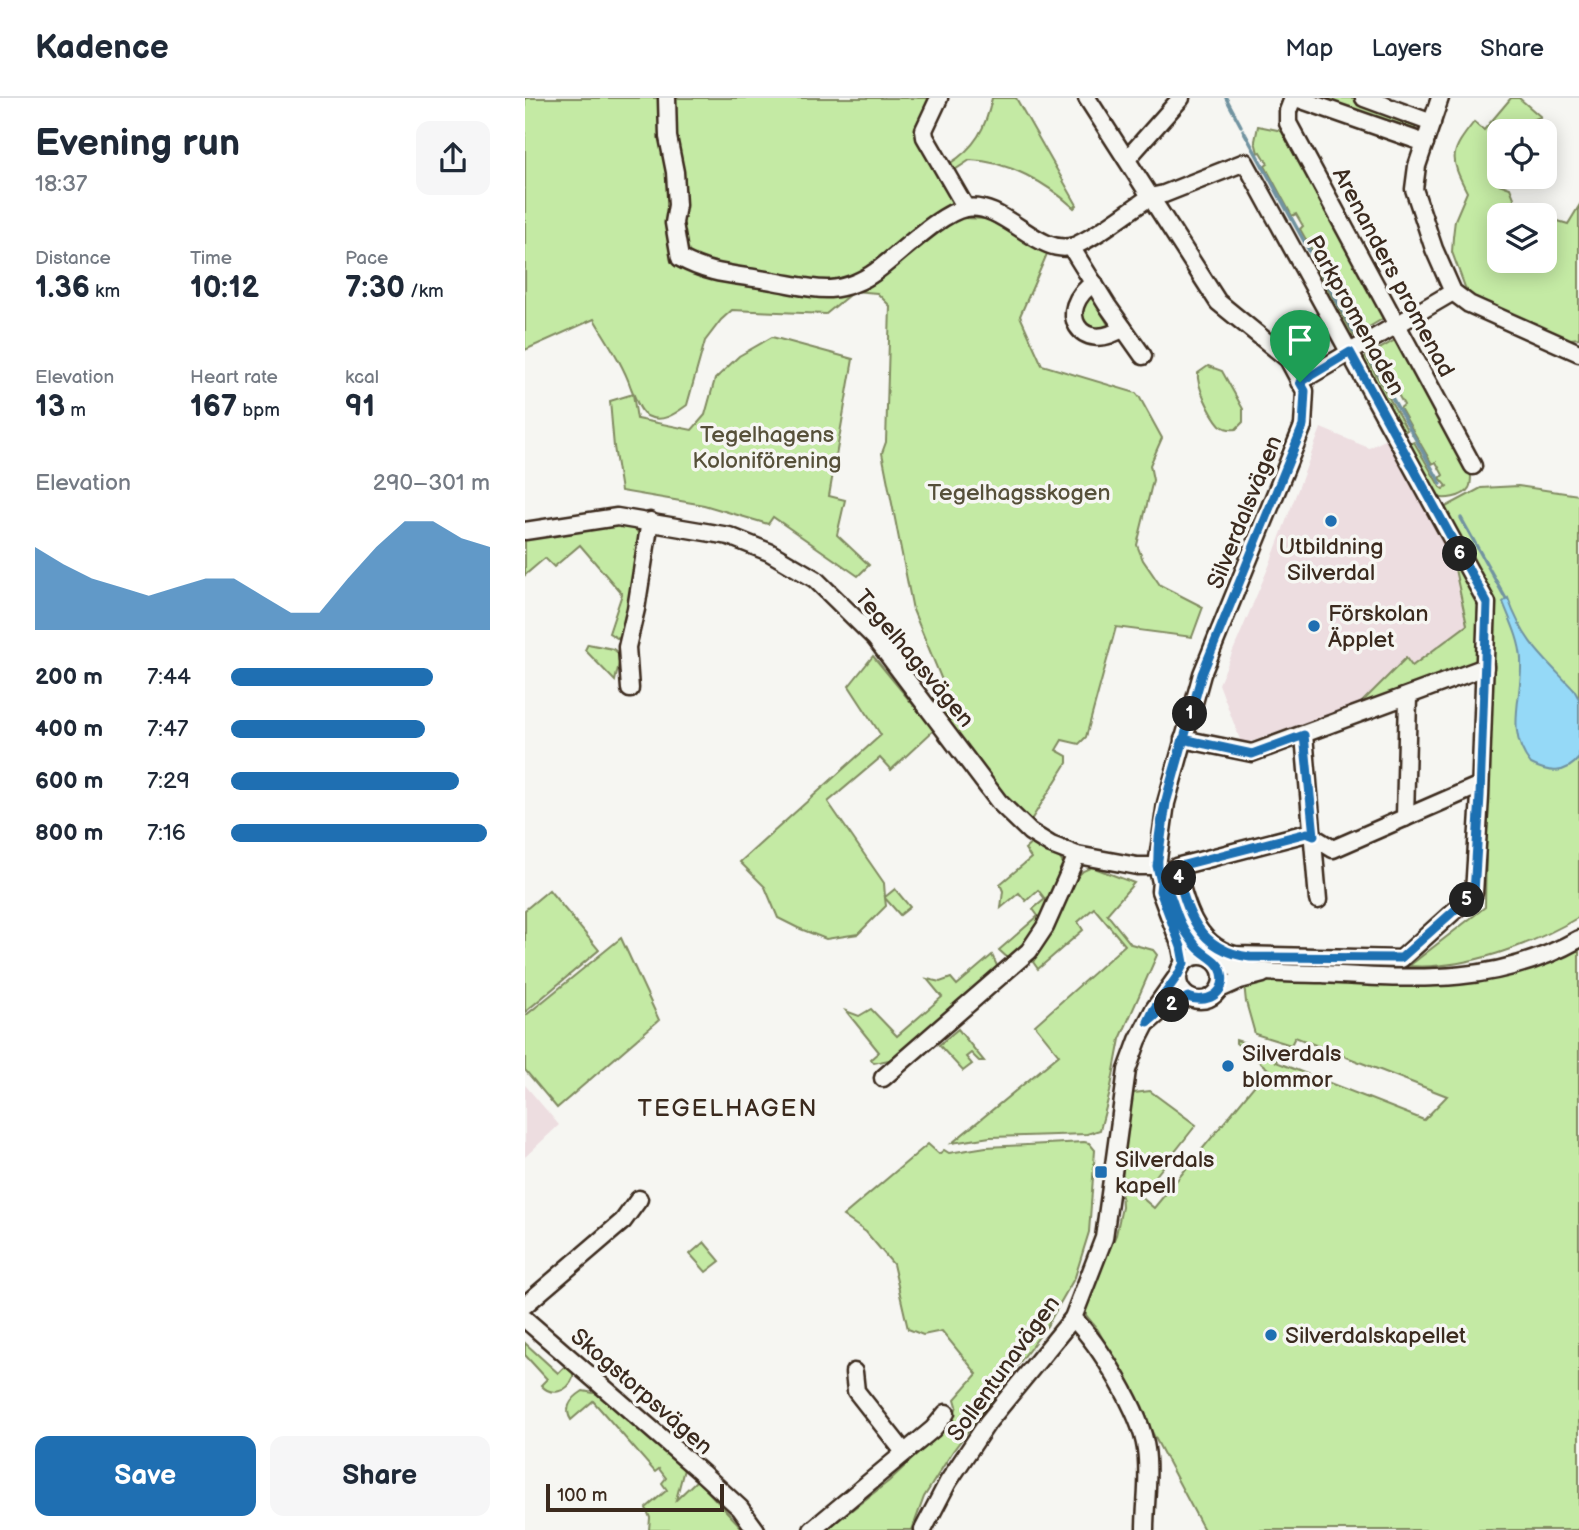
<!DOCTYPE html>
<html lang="en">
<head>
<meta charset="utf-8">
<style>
	:root { --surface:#fff; --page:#f6f6f7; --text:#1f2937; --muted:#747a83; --line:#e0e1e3; --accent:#1f6fb2 }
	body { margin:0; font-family:"Balsamiq Sans",sans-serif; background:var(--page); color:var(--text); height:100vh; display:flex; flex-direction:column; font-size:26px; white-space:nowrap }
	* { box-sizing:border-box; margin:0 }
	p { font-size:23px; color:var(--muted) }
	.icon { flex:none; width:38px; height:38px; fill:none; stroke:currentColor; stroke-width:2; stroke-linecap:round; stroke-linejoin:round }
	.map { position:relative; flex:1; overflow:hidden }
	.panel { display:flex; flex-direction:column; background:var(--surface); width:525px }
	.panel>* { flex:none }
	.controls { position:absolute; left:962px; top:21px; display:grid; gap:14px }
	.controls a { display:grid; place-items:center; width:70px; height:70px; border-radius:14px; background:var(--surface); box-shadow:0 4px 18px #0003; font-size:35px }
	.scale { position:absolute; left:21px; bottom:18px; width:178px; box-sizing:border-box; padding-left:7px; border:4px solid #3b2a1e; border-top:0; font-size:19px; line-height:24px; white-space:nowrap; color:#3b2a1e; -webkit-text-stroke:5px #f6f6f2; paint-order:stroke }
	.pin { position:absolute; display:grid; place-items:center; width:60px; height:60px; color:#fff; margin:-72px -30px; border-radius:50% 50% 50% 0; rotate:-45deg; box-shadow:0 0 7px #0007 }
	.pin .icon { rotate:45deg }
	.km { position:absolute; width:35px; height:35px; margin:-18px; border-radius:50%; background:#222; color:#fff; font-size:19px; line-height:35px; text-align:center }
	.round { display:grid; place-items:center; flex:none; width:74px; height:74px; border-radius:14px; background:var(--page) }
	.summary { display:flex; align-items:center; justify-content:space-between; height:119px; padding:0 35px }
	h1 { font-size:38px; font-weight:800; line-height:52px }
	.metrics { display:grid; grid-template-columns:repeat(3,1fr); gap:10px; height:119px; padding:7px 35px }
	.metrics div { display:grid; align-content:center }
	.metrics b { font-size:30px; font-weight:800 }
	.metrics small { font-size:19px; font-weight:400 }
	.metrics p { font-size:19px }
	.chart { height:196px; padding:14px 35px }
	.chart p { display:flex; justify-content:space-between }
	.chart svg { width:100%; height:126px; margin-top:7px; fill:var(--accent); opacity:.7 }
	.cta { display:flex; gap:14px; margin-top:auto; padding:14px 35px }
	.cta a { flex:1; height:80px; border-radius:14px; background:var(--accent); color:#fff; font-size:28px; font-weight:800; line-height:80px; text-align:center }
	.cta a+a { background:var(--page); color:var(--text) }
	ul { padding:0 35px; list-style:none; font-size:23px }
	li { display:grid; grid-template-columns:112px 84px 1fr; align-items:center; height:52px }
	li i { height:18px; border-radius:9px; background:var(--accent) }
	header { display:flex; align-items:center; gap:42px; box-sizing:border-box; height:98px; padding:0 35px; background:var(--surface); border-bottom:2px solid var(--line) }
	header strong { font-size:33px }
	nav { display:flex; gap:38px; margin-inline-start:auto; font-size:24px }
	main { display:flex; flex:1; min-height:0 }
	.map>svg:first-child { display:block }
	.built { fill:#eddde0 }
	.green { fill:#c4eaa4; stroke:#808a61; stroke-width:2 }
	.water { fill:#95d9f7; stroke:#7193a0; stroke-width:2 }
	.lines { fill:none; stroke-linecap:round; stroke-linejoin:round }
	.stream { stroke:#7193a0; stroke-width:3.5 }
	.minor-casing { stroke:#3b2a1e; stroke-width:21 }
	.minor { stroke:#f6f6f2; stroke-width:16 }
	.route-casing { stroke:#fff; stroke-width:14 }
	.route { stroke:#1f6fb2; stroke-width:9 }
	.poi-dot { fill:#1f6fb2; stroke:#f6f6f2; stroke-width:2.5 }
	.labels { text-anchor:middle; stroke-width:7; stroke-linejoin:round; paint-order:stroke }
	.street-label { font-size:23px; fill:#3b2a1e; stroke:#f6f6f2 }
	.park-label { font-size:23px; fill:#565039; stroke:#f6f6f2 }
	.poi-label { font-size:23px; fill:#3b2a1e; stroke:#f6f6f2; text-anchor:start }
	.neighbourhood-label { font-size:24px; letter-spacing:2px; fill:#3b2a1e; stroke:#f6f6f2 }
</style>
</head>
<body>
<header>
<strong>Kadence</strong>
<nav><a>Map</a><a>Layers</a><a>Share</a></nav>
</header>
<main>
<section class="panel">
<div class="summary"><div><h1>Evening run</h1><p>18:37</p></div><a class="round"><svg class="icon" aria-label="share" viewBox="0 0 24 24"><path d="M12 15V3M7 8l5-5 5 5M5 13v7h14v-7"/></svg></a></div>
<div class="metrics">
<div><p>Distance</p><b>1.36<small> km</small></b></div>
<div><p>Time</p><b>10:12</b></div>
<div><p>Pace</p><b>7:30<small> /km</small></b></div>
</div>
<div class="metrics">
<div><p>Elevation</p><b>13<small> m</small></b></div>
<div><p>Heart rate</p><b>167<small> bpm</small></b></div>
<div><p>kcal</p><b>91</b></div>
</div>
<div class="chart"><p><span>Elevation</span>290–301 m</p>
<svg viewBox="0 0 160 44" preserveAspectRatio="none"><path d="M0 44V15L10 21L20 26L30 29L40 32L50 29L60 26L70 26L80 32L90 38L100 38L110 26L120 15L130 6L140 6L150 12L160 15V44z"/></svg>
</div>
<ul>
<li><b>200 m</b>7:44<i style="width:78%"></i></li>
<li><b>400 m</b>7:47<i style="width:75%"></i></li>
<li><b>600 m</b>7:29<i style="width:88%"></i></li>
<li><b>800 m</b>7:16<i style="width:99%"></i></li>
</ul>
<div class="cta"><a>Save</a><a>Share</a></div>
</section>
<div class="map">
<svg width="1054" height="1432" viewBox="0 0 1054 1432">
	<rect width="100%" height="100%" fill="#f6f6f2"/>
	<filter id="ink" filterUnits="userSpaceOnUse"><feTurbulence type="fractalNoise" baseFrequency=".0143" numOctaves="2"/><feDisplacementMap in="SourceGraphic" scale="14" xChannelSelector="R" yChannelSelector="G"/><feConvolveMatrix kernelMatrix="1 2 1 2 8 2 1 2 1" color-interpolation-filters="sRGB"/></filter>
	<g filter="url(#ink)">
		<g class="built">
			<polygon points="796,330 844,350 868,338 925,448 942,527 887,568 881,561 837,604 717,647 694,586 744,468"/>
			<polygon points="0,987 34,1027 0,1059"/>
		</g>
		<g class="green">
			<path d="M0,0h408l-14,39 45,81 23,1 60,35 -27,62 22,49 94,28 4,5 22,40 -12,27 3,15 -16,65 6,15 17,25 43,22 -11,30 -76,-10 -30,110 -7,7 -17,-4 -6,10 11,6v7l-36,57h-4l-30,-29 -66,-88 13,-18 -31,-75 -31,-157 4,-11 4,-136 -13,-13 -23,-2 -28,23 -94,-4 -11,10 -16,21 -18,64c-11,8 -25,19 -40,11 -8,-5 -12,-19 -16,-28 -8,-24 -24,-47 -37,-69l-69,31z"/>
			<path d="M467,0h24l61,107 -3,3c-27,-25 -66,-47 -104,-48l-17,11 -4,-7c26,-16 37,-36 43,-66z"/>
			<polygon points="783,0 829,0 892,24 888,38"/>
			<path d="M986,0h8l22,19 -23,7 -3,7h-15l-1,53 11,4 4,10 -1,9 27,8h-40v46h45v-44l23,7 11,-18v132l-16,2 -90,-41 -8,-12 -13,-35 1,-15 2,-17 12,-28c-18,-35 -17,-39 7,-70l10,8z"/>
			<polygon points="733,28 757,33 859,220 834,235 810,192 813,190 806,177 802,179 775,131 778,128 771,116 767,118 740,68 743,66 736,54 733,55 730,43"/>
			<polygon points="788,164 829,238 825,240 784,166"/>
			<polygon points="564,195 587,233 566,234 553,216"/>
			<polygon points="247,239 328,261 304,398 320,402 312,437 344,467 333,478 248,419 243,426 179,407 96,393 89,349 85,303 108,296 112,321 167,332 180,317 190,281 214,258"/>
			<path d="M872,241l74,136c0,4 0,10 -2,13 -5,9 -26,13 -34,8v-6l-26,-46 5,-2 26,45 3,2 4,-3 -7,-8 3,-3 -7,-13 -4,2 -32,-56 4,-3 -8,-14 -4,2 -21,-39z"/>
			<polygon points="841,259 882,332 878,335 837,261"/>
			<path d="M683,268l14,5 21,38v13l-7,7c-6,1 -11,0 -16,-4 -9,-10 -24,-40 -22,-52z"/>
			<path d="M993,388l61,9v422c-47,28 -115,53 -170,49l76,-59 5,-305 -50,-92 41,-22z"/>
			<path d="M97,426c9,2 15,4 18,13l-15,95 -8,6 -8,-5 13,-39 -42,-49 -26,22 -9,-9 -20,17v-36l33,-8z"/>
			<polygon points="925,448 957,508 953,563 841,607 837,604 881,560 887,568 942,527"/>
			<polygon points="63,546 88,551 96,557 90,583 60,552"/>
			<polygon points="348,558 409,632 366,672 355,660 303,704 359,785 360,799 370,791 385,809 375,817 360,800 361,808 333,836 301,841 273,830 253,820 240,789 215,764 356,637 324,588"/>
			<path d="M508,744l26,15 5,8c-10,27 -28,81 -54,95l-11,-10 39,-34 -5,-7 12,-10 -7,-9 -12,11 -7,-8 -18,15 2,-17 -3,-7 31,-26 -6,-9z"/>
			<polygon points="567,769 609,785 582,816 606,846 628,852 632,857 595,941 585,994 575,1032 562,1036 465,1039 427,1045 534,957 510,927 600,847 569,810 553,824 558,832 513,871 508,864 534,816 550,781 558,773"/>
			<polygon points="24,792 74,852 0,914 0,812"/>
			<polygon points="96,840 134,922 32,1010 0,972 0,918"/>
			<polygon points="1054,849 1054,1432 679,1432 573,1232 561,1217 561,1203 591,1137 597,1109 596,1089 606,999 609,995 625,993 671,1027 615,1098 629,1110 743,971 711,945 711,942 754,955 751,964 899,1022 922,998 770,939 766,947 730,936 721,904 719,885 743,881 909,886 954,883 1000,872"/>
			<polygon points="467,857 474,872 369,961 349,965 346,961 354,954 321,913 334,918 346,911 372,938 417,899 402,881 415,884 426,880 432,887"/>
			<polygon points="433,931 459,963 454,963 446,955 441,959 447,966 438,973 414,947"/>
			<polygon points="559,1044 564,1045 570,1052 564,1134 550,1179 522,1228 428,1353 399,1399 387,1432 301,1432 364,1383 418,1332 428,1319 432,1308 430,1301 452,1276 417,1233 398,1237 383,1231 368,1166 341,1134 318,1118 403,1046 414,1056 419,1052 424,1055 461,1049"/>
			<polygon points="179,1144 195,1163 181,1174 165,1156"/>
			<path d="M0,1245l33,30 9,-9 6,8v6c-5,14 -22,19 -32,7l6,-6 -22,-24z"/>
			<path d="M58,1293l16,3 85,75 -8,31 21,-20 47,50h-95l1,-12 -4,-10 21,-18 -5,-7 4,-5 -7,-9 -4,3 -62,-71 -22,19c-8,-13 1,-22 12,-29z"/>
		</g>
		<path class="water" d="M983,500c16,45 35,59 66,92l5,9v59c-14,17 -30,15 -48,6 -27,-34 -8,-65 -10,-105 -1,-19 -11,-39 -18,-57z"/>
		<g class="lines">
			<g class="stream">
				<polyline points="701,0 716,28"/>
				<polyline points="718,32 829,234"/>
				<polyline points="843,257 916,386"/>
				<polyline points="936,420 981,501"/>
			</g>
			<g class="minor-casing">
				<g id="minor">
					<path d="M142,0l1,39 7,35 2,33 -3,18 6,35c33,18 56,16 92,23 19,3 39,9 58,8 15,-1 33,-8 45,-17 23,-16 64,-59 91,-64 38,-7 73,50 108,38 21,-8 56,-36 76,-49l14,-3 81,-32 242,441 -7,193 -6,97 -73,66 -166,-4c-40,-9 -51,-54 -59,-88l131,-34 26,16 147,-64"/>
					<polyline points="414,0 399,32 400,39 441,110"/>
					<polyline points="562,0 693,204 763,261 780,293 778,328 677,576 641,705 632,768 636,784 635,793 656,849 659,865"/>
					<polyline points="768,0 763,13 763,25 948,368"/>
					<polyline points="771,0 900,45"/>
					<polyline points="839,0 907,25"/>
					<polyline points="915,0 892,68 889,91 909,151 928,194 944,206 1054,255"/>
					<polyline points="602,61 656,0"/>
					<polyline points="546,149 582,207 618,258"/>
					<path d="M569,185c-41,27 -13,73 29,45"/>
					<polyline points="774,284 928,194"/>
					<polyline points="0,433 92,419 204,438 244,454 290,481 350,540 474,704 505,734 526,747 552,757 612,768 632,768"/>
					<polyline points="105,591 102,549 111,511 125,423"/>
					<polyline points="779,637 793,802"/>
					<polyline points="658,641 727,655 960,569"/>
					<polyline points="880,720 883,599"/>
					<polyline points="652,817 664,838 683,859"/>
					<circle cx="675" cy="880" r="22"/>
					<path d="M692,865c34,11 72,10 106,11 91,5 173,12 256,-35"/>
					<polyline points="695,891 715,882 738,876"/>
					<polyline points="625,923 635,914 663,899"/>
					<polyline points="358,980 504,853 520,829 552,757"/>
					<polyline points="0,1207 98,1123 114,1101"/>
					<path d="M548,1220c26,26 68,94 73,131 4,27 -1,54 -1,81"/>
					<polyline points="0,1221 177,1375 215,1410 231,1432"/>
					<polyline points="329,1274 331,1293 379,1354"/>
					<polyline points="287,1432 408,1331 421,1315"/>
					<polyline points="398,1432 423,1384 463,1324 548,1220 579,1140 602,972 613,942 629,911 653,877"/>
				</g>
			</g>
			<use href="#minor" class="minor"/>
		</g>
	</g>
	<g class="lines" filter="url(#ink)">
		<g class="route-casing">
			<path id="route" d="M775,284l5,9 -2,35 -101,248 -36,129 -9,63 4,16 -1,9 21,56 3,16 -6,12 -24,34 -6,13 12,-10 28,-15c17,7 39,-2 34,-24 -3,-13 -17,-17 -25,-26 -5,-6 -9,-12 -13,-18 -7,-11 -9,-22 -14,-34 -5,-11 -12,-17 -12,-29 -2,-43 14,-87 25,-127l69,15 52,-19 10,101 -7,-3 -131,34c10,44 22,84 74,90l151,1 73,-65 6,-97 7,-193 -137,-251 -50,30"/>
		</g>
		<use href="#route" class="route"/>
	</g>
	<g class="poi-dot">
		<circle cx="806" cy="423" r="7"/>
		<circle cx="789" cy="528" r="7"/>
		<circle cx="703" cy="968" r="7"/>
		<rect x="569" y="1067" width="14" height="14" rx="3.5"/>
		<circle cx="746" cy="1237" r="7"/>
	</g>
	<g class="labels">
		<g class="street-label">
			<text transform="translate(869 174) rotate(62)" y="8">Arenanders promenad</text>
			<text transform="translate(831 217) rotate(61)" y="8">Parkpromenaden</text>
			<text transform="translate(719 414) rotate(-68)" y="8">Silverdalsvägen</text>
			<text transform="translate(390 560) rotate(50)" y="8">Tegelhagsvägen</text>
			<text transform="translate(478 1270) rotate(-54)" y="8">Sollentunavägen</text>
			<text transform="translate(117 1293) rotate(41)" y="8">Skogstorpsvägen</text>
		</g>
		<g class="park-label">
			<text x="242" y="344">Tegelhagens<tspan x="242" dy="26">Koloniförening</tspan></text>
			<text x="494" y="402">Tegelhagsskogen</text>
		</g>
		<g class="poi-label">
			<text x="806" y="456" text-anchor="middle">Utbildning<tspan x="806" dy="26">Silverdal</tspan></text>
			<text x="803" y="523">Förskolan<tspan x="803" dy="26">Äpplet</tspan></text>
			<text x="717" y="963">Silverdals<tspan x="717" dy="26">blommor</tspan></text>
			<text x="590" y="1069">Silverdals<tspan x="590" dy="26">kapell</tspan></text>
			<text x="760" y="1245">Silverdalskapellet</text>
		</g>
		<g class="neighbourhood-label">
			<text x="203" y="1018">TEGELHAGEN</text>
		</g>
	</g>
</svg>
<div class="controls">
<a><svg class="icon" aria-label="locate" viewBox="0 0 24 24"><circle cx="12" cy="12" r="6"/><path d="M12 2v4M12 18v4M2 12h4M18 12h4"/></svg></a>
<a><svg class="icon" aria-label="layers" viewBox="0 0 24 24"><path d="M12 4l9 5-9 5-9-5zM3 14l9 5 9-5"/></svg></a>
</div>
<div class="scale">100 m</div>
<div class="pin" style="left:775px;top:284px;background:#1e9e55"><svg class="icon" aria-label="arrive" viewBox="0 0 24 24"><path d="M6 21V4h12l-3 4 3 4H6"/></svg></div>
<b class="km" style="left:665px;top:616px">1</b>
<b class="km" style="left:647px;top:907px">2</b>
<b class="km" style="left:654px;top:780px">4</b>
<b class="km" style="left:942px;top:802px">5</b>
<b class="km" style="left:935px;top:456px">6</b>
</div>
</main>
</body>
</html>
